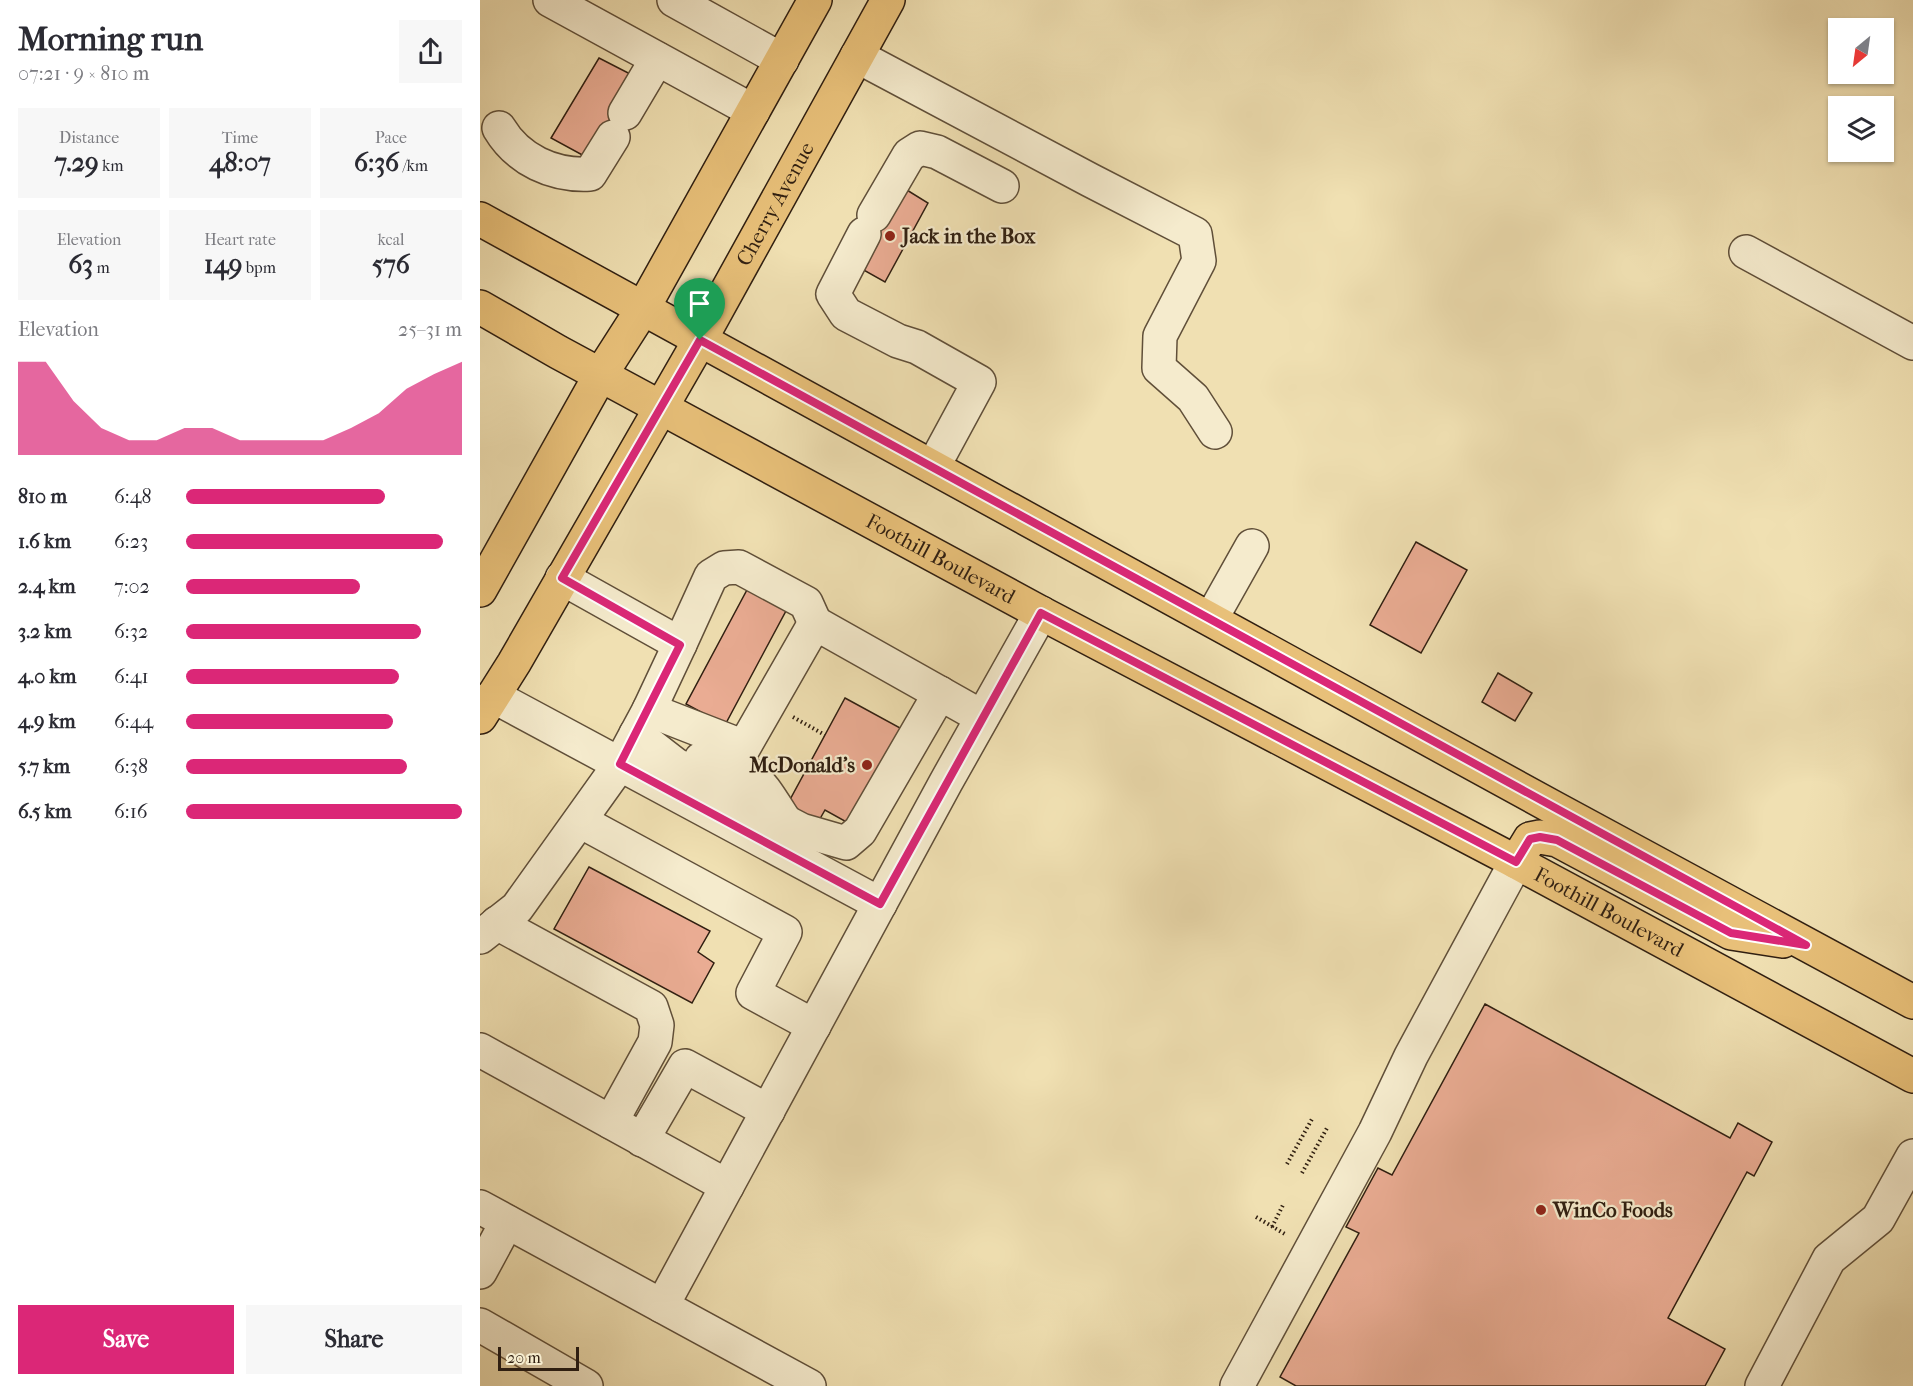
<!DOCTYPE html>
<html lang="en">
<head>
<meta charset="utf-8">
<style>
	:root { --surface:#fff; --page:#f7f7f7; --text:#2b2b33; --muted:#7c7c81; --accent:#db2777 }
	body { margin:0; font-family:"IM FELL French Canon",serif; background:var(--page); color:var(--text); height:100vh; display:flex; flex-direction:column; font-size:22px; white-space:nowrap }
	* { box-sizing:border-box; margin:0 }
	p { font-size:20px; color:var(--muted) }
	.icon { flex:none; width:33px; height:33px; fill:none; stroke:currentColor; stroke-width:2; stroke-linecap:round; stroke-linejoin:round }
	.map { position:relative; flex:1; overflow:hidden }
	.side { display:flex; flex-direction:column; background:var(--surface); width:480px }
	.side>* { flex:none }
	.needle { width:39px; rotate:209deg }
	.tools { position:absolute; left:1348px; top:18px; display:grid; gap:12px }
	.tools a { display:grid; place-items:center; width:66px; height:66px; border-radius:0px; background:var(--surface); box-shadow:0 2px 4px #0004; font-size:30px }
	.scale { position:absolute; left:18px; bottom:15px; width:81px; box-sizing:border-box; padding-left:6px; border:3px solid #301f11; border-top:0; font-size:16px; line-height:21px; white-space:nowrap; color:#301f11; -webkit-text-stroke:4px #f5ebcd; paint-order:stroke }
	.pin { position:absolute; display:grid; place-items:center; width:51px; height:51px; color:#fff; margin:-62px -26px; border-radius:50% 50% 50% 0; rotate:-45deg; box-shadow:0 0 6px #0007 }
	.pin .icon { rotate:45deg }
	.round { display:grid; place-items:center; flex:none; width:63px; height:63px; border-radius:0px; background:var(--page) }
	.overview { display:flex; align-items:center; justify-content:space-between; height:102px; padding:0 18px }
	h1 { font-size:33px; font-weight:800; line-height:45px }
	.figures { display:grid; grid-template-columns:repeat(3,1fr); gap:9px; height:102px; padding:6px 18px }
	.figures div { display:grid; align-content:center; border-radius:0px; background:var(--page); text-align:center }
	.figures b { font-size:26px; font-weight:800 }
	.figures small { font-size:16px; font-weight:400 }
	.figures p { font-size:16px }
	.chart { height:168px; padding:12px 18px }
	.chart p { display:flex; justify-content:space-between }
	.chart svg { width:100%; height:108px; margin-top:6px; fill:var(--accent); opacity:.7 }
	.primary-button { display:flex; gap:12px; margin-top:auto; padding:12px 18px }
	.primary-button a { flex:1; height:69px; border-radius:0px; background:var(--accent); color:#fff; font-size:24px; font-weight:800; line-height:69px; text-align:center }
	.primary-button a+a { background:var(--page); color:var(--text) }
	ul { padding:0 18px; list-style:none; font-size:20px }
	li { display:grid; grid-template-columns:96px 72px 1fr; align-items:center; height:45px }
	li i { height:15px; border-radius:8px; background:var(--accent) }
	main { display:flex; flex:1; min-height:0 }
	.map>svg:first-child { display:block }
	.building { fill:#eaac93; stroke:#301f11; stroke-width:1.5 }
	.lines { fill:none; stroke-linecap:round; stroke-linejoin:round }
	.minor-casing { stroke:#604f39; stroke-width:36 }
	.major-casing { stroke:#301f11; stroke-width:36 }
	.path { stroke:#301f11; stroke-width:4; stroke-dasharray:1.5 3; stroke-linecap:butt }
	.minor { stroke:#f5ebcd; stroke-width:33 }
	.major { stroke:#e8c079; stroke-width:33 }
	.route-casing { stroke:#fff; stroke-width:12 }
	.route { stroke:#db2777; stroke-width:8 }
	.poi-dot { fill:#8f2418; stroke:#f5ebcd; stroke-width:2 }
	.labels { text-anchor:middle; stroke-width:4.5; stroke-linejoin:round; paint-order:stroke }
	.street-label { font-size:21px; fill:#301f11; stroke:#f5ebcd }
	.poi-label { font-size:21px; font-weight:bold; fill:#301f11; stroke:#f5ebcd; text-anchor:start }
</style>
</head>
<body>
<main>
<section class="side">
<div class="overview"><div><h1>Morning run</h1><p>07:21 · 9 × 810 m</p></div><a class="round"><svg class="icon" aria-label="share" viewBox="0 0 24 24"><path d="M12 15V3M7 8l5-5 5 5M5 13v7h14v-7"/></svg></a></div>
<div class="figures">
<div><p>Distance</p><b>7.29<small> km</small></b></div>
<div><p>Time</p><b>48:07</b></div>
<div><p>Pace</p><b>6:36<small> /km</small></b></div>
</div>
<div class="figures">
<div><p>Elevation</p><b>63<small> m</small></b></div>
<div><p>Heart rate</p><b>149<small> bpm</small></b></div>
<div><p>kcal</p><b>576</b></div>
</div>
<div class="chart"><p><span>Elevation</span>25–31 m</p>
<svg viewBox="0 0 160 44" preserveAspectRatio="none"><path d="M0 44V6L10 6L20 22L30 33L40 38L50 38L60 33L70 33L80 38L90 38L100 38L110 38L120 33L130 27L140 17L150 11L160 6V44z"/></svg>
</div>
<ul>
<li><b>810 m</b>6:48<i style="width:72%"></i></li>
<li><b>1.6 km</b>6:23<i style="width:93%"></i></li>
<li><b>2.4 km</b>7:02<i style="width:63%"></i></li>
<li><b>3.2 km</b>6:32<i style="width:85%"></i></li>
<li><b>4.0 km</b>6:41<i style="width:77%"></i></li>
<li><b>4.9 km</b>6:44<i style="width:75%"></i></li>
<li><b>5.7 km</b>6:38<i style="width:80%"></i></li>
<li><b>6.5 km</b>6:16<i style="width:100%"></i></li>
</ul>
<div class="primary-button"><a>Save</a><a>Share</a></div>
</section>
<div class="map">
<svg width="1433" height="1386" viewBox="0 0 1433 1386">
	<rect width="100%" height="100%" fill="#f0e0b2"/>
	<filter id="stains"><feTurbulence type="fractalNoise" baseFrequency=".00333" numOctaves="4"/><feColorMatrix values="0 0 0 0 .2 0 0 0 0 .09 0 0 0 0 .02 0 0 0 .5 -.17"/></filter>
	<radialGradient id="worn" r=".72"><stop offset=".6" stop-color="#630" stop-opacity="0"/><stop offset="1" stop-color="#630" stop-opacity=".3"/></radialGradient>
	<g class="building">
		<polygon points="119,58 160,79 106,157 71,138"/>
		<polygon points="422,187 448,203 405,282 380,268"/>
		<polygon points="936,542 987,570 941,653 890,625"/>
		<polygon points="268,588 307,609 245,725 206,704"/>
		<polygon points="1018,673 1052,693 1035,721 1002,702"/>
		<polygon points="365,698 422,729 370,824 345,810 337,824 306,807"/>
		<polygon points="109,867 230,931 218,952 234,963 212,1003 74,929"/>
		<polygon points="1005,1004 1250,1138 1258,1123 1292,1142 1274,1176 1267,1172 1188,1318 1245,1349 1225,1386 816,1386 800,1377 879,1233 866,1227 898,1168 912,1175"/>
	</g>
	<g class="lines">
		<g class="minor-casing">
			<g id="minor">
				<polyline points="70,0 273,111"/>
				<polyline points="194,0 302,60"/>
				<polyline points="377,56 610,180 715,234 719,261 680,336 679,368 713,398 735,432"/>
				<polyline points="145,113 177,59"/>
				<path d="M19,128c19,32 54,48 91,46l23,-37"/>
				<polyline points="394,215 429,155 440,148 457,152 522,186"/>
				<polyline points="384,234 353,294 366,314 418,341 437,347 499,382 453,467"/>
				<polyline points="1266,252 1433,343"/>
				<polyline points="82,578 200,644 231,576 244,568 259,567 326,603 335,623"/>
				<polyline points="731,619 772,546"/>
				<polyline points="13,696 400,904"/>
				<polyline points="169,710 200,644"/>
				<polyline points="156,734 196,765 321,830 366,843 380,831 460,693"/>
				<path d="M221,759c50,5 57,20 82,59"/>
				<polyline points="100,821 305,932 273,993 334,1026"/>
				<polyline points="17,923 171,1007 177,1025 175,1042 131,1122"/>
				<polyline points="0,937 37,908 140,764 169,710 264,747 335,623 502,717"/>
				<polyline points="0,1050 247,1186"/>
				<polyline points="162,1140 205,1066 288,1111"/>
				<polyline points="0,1207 329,1386"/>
				<polyline points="0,1272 27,1222"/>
				<polyline points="182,1306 466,782 561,613"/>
				<polyline points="0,1325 106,1386"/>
				<polyline points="757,1386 895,1132 931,1056 1036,862"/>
				<polyline points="1282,1386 1349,1259 1398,1219 1433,1156"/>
			</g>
		</g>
		<g class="major-casing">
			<g id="major">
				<polyline points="0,219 1076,809 1433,1002"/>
				<path id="s1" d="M0,307l78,45 483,261 475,249 397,214"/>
				<polyline points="0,590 121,374 162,310 335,0"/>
				<path id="s2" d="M0,717l34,-54 186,-323 188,-340"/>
				<polyline points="1036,862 1050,839 1060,837 1077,840 1251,933 1303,941"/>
			</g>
		</g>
		<g class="path">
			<polyline points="313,717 345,735"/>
			<polyline points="807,1164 832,1119"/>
			<polyline points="822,1173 847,1128"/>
			<polyline points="776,1217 805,1234"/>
			<polyline points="792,1227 803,1205"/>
		</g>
		<use href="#minor" class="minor"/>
		<use href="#major" class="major"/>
	</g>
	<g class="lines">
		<g class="route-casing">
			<polygon id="route" points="220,340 1326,945 1251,933 1077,840 1060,837 1050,839 1036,862 561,613 400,904 140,764 200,645 82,578"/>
		</g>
		<use href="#route" class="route"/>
	</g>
	<g class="poi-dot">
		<circle cx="410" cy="236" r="6"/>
		<circle cx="387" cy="765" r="6"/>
		<circle cx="1061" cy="1210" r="6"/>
	</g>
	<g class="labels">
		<g class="street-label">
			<text dy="7" stroke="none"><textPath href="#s2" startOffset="592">Cherry Avenue</textPath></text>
			<text dy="7" stroke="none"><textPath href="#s1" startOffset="525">Foothill Boulevard</textPath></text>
			<text dy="7" stroke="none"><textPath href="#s1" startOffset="1281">Foothill Boulevard</textPath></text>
		</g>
		<g class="poi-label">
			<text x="422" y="243">Jack in the Box</text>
			<text x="375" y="772" text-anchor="end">McDonald's</text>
			<text x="1073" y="1217">WinCo Foods</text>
		</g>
	</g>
	<rect width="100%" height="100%" filter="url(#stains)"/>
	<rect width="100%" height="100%" fill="url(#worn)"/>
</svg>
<div class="tools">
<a><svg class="needle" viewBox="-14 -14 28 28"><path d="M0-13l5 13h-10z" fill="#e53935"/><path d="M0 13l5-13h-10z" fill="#7c7c81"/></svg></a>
<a><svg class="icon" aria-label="layers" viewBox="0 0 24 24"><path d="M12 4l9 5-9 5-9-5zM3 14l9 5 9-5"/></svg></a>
</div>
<div class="scale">20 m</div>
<div class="pin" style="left:220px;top:340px;background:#1e9e55"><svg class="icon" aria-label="arrive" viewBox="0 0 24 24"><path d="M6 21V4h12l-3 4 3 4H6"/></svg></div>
</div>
</main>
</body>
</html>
